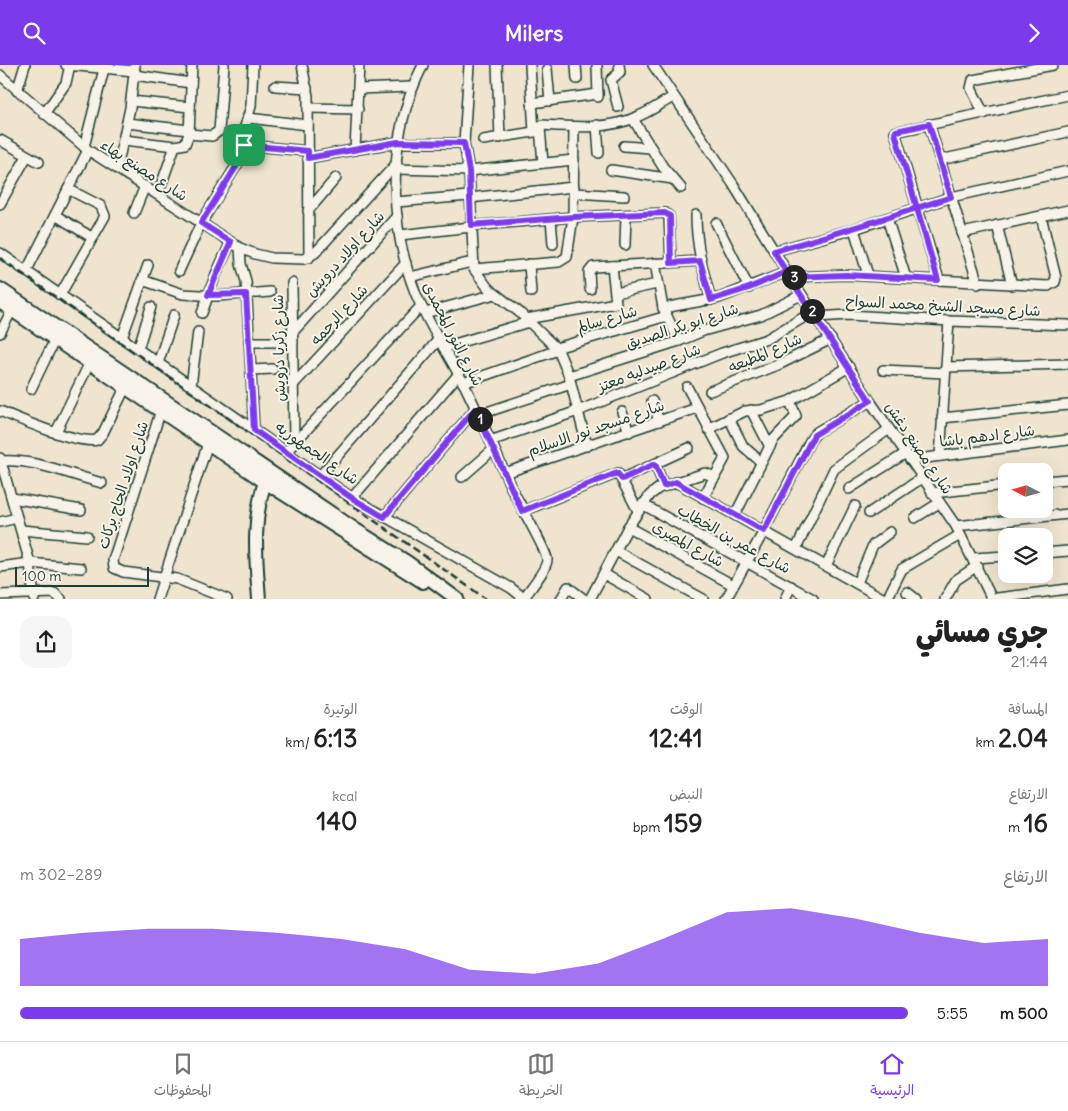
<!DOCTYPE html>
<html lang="ar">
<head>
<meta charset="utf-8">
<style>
	:root { --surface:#fff; --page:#f6f6f6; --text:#222; --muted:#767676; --line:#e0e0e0; --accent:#7c3aed }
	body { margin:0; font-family:Delius,"Playpen Sans Arabic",sans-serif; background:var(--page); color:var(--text); direction:rtl; height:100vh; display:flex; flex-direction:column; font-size:19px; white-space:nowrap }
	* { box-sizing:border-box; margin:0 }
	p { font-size:16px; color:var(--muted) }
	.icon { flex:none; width:28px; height:28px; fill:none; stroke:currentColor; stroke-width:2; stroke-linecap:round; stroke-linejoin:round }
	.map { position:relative; height:534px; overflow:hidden; direction:ltr }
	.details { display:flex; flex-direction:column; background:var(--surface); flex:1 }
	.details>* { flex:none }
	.needle { width:32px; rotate:276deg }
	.fabs { position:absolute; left:998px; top:398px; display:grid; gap:10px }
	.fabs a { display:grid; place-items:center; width:55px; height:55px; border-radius:10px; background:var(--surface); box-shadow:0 5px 20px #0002; font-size:25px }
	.scale { position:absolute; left:15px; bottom:12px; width:134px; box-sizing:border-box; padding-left:5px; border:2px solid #1f3d34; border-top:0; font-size:14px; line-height:18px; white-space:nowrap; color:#1f3d34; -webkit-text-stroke:4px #f7f3e8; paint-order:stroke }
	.pin { position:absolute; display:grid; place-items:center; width:42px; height:42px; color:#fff; margin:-21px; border-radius:10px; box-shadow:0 2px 8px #0006 }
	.km { position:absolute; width:25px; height:25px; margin:-12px; border-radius:50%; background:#222; color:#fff; font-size:14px; line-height:25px; text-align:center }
	.round { display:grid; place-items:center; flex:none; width:52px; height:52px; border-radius:15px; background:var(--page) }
	.summary { display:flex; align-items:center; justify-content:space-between; height:85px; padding:0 20px }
	h1 { font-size:28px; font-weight:800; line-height:38px }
	.metrics { display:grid; grid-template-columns:repeat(3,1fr); gap:8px; height:85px; padding:5px 20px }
	.metrics div { display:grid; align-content:center }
	.metrics b { font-size:25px; font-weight:800 }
	.metrics small { font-size:14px; font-weight:400 }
	.metrics p { font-size:14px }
	.chart { height:140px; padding:10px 20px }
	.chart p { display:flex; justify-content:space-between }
	.chart svg { width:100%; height:90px; margin-top:5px; fill:var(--accent); opacity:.7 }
	ul { padding:0 20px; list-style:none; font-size:16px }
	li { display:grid; grid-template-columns:80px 60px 1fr; align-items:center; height:38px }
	li i { height:12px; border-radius:6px; background:var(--accent) }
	header { display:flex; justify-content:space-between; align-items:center; height:65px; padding:0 20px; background:var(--accent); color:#fff; font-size:22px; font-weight:800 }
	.tab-bar { display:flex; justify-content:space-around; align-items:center; height:70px; border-top:1px solid var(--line); background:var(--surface); font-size:14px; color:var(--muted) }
	.tab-bar a { display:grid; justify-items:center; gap:2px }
	.tab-bar .on { color:var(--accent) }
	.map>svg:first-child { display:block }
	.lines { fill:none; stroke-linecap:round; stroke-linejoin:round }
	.street-casing { stroke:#1f3d34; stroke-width:12 }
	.secondary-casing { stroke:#1f3d34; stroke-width:16 }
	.street { stroke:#f7f3e8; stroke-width:9 }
	.secondary { stroke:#f7f3e8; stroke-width:12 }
	.rail { stroke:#1f3d34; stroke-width:2.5; stroke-dasharray:8 4; stroke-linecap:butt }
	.route-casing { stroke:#fff; stroke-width:10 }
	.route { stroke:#7c3aed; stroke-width:6 }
	.labels { text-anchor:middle; stroke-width:4; stroke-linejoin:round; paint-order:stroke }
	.street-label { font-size:15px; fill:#1f3d34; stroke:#f7f3e8 }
</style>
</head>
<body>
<header><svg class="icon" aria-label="forward" viewBox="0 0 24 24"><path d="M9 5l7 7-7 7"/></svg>Milers<svg class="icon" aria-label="search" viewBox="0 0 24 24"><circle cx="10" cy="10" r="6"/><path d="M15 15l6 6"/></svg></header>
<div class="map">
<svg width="1068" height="534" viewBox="0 0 1068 534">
	<rect width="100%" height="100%" fill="#efe4ce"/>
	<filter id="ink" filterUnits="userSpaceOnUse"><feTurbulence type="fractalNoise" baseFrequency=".02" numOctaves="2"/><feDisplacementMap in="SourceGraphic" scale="10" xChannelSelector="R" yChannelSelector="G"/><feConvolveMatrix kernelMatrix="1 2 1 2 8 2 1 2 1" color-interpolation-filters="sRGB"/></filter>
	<g filter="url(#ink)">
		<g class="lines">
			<g class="street-casing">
				<g id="street">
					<polyline points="66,0 135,6"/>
					<polyline points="302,0 308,31 309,193"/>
					<path d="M423,0c-35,69 -36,155 -8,227 13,32 32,60 48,90 17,34 32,69 47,103 6,13 37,66 37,74 1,9 -18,31 -23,39"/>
					<polyline points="469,0 464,78 469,106 474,204 488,223 519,247 558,285 569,311 587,381"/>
					<polyline points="497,0 500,73"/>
					<polyline points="530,0 534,67"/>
					<polyline points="576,0 577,14"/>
					<polyline points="597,0 598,32"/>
					<polyline points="653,0 733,119 787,207 870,336 956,461 992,534"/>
					<polyline points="547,4 550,36"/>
					<polyline points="0,10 88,85 240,183 255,189 272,193 304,194 315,188 397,98"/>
					<polyline points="134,10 191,18"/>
					<polyline points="275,21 307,23"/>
					<polyline points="358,24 411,22"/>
					<polyline points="17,26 25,0"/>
					<polyline points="131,36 190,42"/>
					<polyline points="532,38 598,29"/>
					<polyline points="618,42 611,15 620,7 619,0"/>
					<polyline points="308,43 358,44"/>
					<polyline points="44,49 66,18 70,0"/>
					<polyline points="984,49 971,23 973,15 1053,0"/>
					<polyline points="248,53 308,60"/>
					<polyline points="633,54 663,102 681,123"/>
					<polyline points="127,58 189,65"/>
					<polyline points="929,59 978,219"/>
					<polyline points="597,60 599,88"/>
					<polyline points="189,69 212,71 219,66 224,0"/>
					<polyline points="0,75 39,97"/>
					<polyline points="124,75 175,81 185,79 189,69 192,0"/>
					<polyline points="483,75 540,66"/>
					<polyline points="398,78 464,78"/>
					<polyline points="244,80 308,86"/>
					<polyline points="624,81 651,83"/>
					<polyline points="84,82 104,4"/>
					<polyline points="355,85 359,0"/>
					<polyline points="308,93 398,77"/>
					<polyline points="940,95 1068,67"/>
					<path d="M543,98l-3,-35 2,-3c31,2 67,5 97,-9 12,-5 23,-13 34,-19"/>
					<polyline points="117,103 130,43 135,0"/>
					<polyline points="396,104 469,106 574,95"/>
					<polyline points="611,105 673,114"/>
					<polyline points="574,128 624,131"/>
					<polyline points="158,129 175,81"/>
					<polyline points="469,133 574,122"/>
					<polyline points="396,137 469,131"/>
					<polyline points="0,139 27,91"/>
					<polyline points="308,146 336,113"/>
					<polyline points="134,148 145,121"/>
					<polyline points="55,150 93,173"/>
					<path d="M696,150c0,30 7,56 15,85"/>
					<polyline points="887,153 906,213"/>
					<polyline points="551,154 553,179"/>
					<polyline points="716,158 749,223"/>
					<polyline points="997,160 1012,220"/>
					<polyline points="471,161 573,152 665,148 669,151 671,197"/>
					<polyline points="854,164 868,210"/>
					<polyline points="962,168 1068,145"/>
					<polyline points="400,170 471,162"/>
					<polyline points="625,180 626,150"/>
					<polyline points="240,183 241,199 246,216 254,365"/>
					<polyline points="774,186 854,164 951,132 1068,106"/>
					<polyline points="0,188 352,433 511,523 525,534"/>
					<polyline points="655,198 663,243 679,276"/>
					<polyline points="529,199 531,227"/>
					<polyline points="474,204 559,197 567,192 573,152 574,62"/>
					<polyline points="179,206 201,158 243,90 244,65 251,41 253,0"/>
					<polyline points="26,207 88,85"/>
					<polyline points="410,212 472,197"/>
					<polyline points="790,212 846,210 1048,221 1055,217 1056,213 1041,151"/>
					<polyline points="142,215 183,229 217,231 270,227"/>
					<polyline points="939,215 895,67 1068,30"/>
					<polyline points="292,218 294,378"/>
					<polyline points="590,224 589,207 593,202 700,196"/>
					<polyline points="616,228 657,219"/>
					<polyline points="60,230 105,151 101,141 68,124"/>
					<polyline points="663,243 719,233 787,207"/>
					<polyline points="202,248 216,209 231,177"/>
					<polyline points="425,248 495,229"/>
					<polyline points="816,252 849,250 949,256 1068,260"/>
					<polyline points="526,254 616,238 612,201"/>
					<polyline points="293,267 397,151"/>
					<polyline points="0,268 12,245"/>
					<polyline points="122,273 148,200"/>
					<polyline points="249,277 293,277"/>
					<polyline points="444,282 529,257"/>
					<polyline points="556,283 667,251"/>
					<polyline points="138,284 151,242"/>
					<polyline points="158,298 174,250"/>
					<polyline points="946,302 1068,299"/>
					<polyline points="251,305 273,304"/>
					<polyline points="883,305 945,308"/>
					<polyline points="569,311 679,276 703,266 761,250 801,230"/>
					<polyline points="463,318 558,285"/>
					<polyline points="293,320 406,198"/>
					<polyline points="191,321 198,267"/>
					<polyline points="687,322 725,393 703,433"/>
					<polyline points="31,324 55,274"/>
					<polyline points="710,326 778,300 831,274"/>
					<polyline points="652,336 659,356"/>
					<polyline points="161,345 116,486 113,495 114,503 123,507 177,514 227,534"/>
					<polyline points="751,345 770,382"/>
					<path d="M0,346c21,9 76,33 97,29l6,-7 23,-47"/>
					<polyline points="622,347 629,367"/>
					<polyline points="478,350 571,319"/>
					<polyline points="729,353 743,381 761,397"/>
					<polyline points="942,353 1068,340"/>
					<polyline points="708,364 745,346 761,345 790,336 849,302"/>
					<polyline points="56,367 90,297"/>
					<polyline points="490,376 578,346 722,288 767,274 813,247"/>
					<polyline points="286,387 421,241"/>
					<polyline points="940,391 949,256"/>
					<polyline points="0,393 30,498 34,534"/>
					<polyline points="910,395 1068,375"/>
					<path d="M1,396c32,-3 69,14 101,22"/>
					<polyline points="655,399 664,421"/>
					<polyline points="505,408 697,343"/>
					<polyline points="320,411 439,274"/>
					<polyline points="462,412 494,384"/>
					<polyline points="622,414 689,383"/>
					<polyline points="1044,416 1068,414"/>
					<polyline points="676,417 884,534"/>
					<polyline points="849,424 906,388"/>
					<polyline points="932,428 1006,420"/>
					<polyline points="12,433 81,445"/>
					<polyline points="352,433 458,310"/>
					<polyline points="642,439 813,534"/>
					<polyline points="523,446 618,408 638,446"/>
					<polyline points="869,448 922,413"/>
					<polyline points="735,450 773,375 796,351 790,336"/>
					<polyline points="384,452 475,344"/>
					<polyline points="915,453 939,438"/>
					<polyline points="0,457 17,453"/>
					<polyline points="956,461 1068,449"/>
					<polyline points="628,462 733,520"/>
					<polyline points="21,465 87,471"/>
					<polyline points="796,484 834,404 889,364"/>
					<polyline points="616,486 703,534"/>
					<polyline points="1044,488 1068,486"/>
					<polyline points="974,493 1006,491"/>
					<polyline points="826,501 855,441"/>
					<polyline points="0,502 30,498 81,503"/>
					<polyline points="604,509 648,534"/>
					<polyline points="857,518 873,480 890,467"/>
					<polyline points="907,527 916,534"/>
					<polyline points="0,530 54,528 61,534"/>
					<polyline points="157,534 209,375"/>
					<polyline points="561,534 568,522 584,534"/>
					<polyline points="590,534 628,462 650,430 659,423 705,408 715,412"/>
					<polyline points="726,534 764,466 811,374 817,367 870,336"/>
					<polyline points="785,534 791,521"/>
					<polyline points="887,534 902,504 960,470"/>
					<polyline points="945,534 956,515 977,501"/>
					<polyline points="990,534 1068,524"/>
				</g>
			</g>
			<g class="secondary-casing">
				<g id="secondary">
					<polyline points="0,224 356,465 407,497 457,534"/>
					<polyline points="0,237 265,417 423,517"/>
					<path d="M259,534c-3,-41 -7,-78 6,-117"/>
				</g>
			</g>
			<use href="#street" class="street"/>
			<use href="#secondary" class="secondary"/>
			<polyline class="rail" points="0,193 486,534"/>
		</g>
	</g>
	<g class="lines" filter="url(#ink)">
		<g class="route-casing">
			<path id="route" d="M244,80l-3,14 -40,64 30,19 -23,53 38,-1 8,136 98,68 32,19 91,-108 47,102 95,-38 5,6 33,-15 9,22 12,-4 88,49 50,-96 56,-34 -84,-129 -12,-21c60,-16 118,-35 177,-54l-22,-73 -33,7 -1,2 43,147 -92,-5 -56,2 -4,-5 -37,16 -38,12 -11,-39 -29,2 -1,-47 -5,-3 -92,4 -102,8 -2,-54 -5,-28 -66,-1 -90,16v-7l-64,-6"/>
		</g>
		<use href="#route" class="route"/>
	</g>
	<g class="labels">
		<g class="street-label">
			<text transform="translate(144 105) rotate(33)" y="5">شارع مصنع بهاء</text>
			<text transform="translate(345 189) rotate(-48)" y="5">شارع اولاد درويش</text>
			<text transform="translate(943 241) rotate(3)" y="5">شارع مسجد الشيخ محمد السواح</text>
			<text transform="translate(339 250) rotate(-47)" y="5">شارع الرحمه</text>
			<text transform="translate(607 254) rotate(-16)" y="5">شارع سالم</text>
			<text transform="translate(682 261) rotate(-18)" y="5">شارع ابو بكر الصديق</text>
			<text transform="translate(453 269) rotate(63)" y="5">شارع النور المحمدى</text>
			<text transform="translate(279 283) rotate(-91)" y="5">شارع زكريا درويش</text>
			<text transform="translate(765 288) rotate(-23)" y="5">شارع المطبعه</text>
			<text transform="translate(649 303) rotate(-21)" y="5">شارع صيدليه معتز</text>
			<text transform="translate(596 363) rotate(-19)" y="5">شارع مسجد نور الاسلام</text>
			<text transform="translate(987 371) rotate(-7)" y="5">شارع ادهم باشا</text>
			<text transform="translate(919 383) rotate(56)" y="5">شارع مصنع دغش</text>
			<text transform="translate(317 388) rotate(35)" y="5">شارع الجمهوريه</text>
			<text transform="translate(123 420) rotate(-72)" y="5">شارع اولاد الحاج بركات</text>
			<text transform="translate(734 474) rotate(29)" y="5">شارع عمر بن الخطاب</text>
			<text transform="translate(688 479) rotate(29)" y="5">شارع المصرى</text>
		</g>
	</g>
</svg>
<div class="fabs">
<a><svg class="needle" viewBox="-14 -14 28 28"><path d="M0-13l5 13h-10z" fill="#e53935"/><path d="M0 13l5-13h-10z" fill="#767676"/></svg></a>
<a><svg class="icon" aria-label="layers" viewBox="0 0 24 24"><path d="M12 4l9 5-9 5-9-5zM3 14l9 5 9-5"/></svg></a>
</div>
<div class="scale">100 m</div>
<div class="pin" style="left:244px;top:80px;background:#1e9e55"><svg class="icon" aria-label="arrive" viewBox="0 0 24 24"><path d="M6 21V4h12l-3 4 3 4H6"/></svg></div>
<b class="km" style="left:480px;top:354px">1</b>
<b class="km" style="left:812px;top:246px">2</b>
<b class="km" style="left:794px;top:212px">3</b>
</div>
<section class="details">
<div class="summary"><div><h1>جري مسائي</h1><p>21:44</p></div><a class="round"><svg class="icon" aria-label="share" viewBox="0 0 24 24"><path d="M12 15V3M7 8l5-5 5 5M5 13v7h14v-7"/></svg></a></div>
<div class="metrics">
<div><p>المسافة</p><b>2.04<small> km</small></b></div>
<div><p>الوقت</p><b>12:41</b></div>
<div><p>الوتيرة</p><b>6:13<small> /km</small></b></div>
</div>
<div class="metrics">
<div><p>الارتفاع</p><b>16<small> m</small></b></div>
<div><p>النبض</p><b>159<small> bpm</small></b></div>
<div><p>kcal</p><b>140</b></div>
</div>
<div class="chart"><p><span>الارتفاع</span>289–302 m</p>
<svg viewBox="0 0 160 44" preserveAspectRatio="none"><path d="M0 44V21L10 18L20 16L30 16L40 18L50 21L60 26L70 36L80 38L90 33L100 21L110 8L120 6L130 11L140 18L150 23L160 21V44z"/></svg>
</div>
<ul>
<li><b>500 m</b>5:55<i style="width:100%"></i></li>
</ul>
</section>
<nav class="tab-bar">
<a class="on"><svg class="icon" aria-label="home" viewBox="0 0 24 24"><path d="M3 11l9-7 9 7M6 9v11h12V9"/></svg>الرئيسية</a>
<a><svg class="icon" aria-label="map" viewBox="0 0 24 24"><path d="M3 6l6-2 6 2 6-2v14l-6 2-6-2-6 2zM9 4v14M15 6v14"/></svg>الخريطة</a>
<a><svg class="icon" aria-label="saved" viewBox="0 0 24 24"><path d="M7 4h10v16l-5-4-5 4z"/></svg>المحفوظات</a>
</nav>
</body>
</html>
